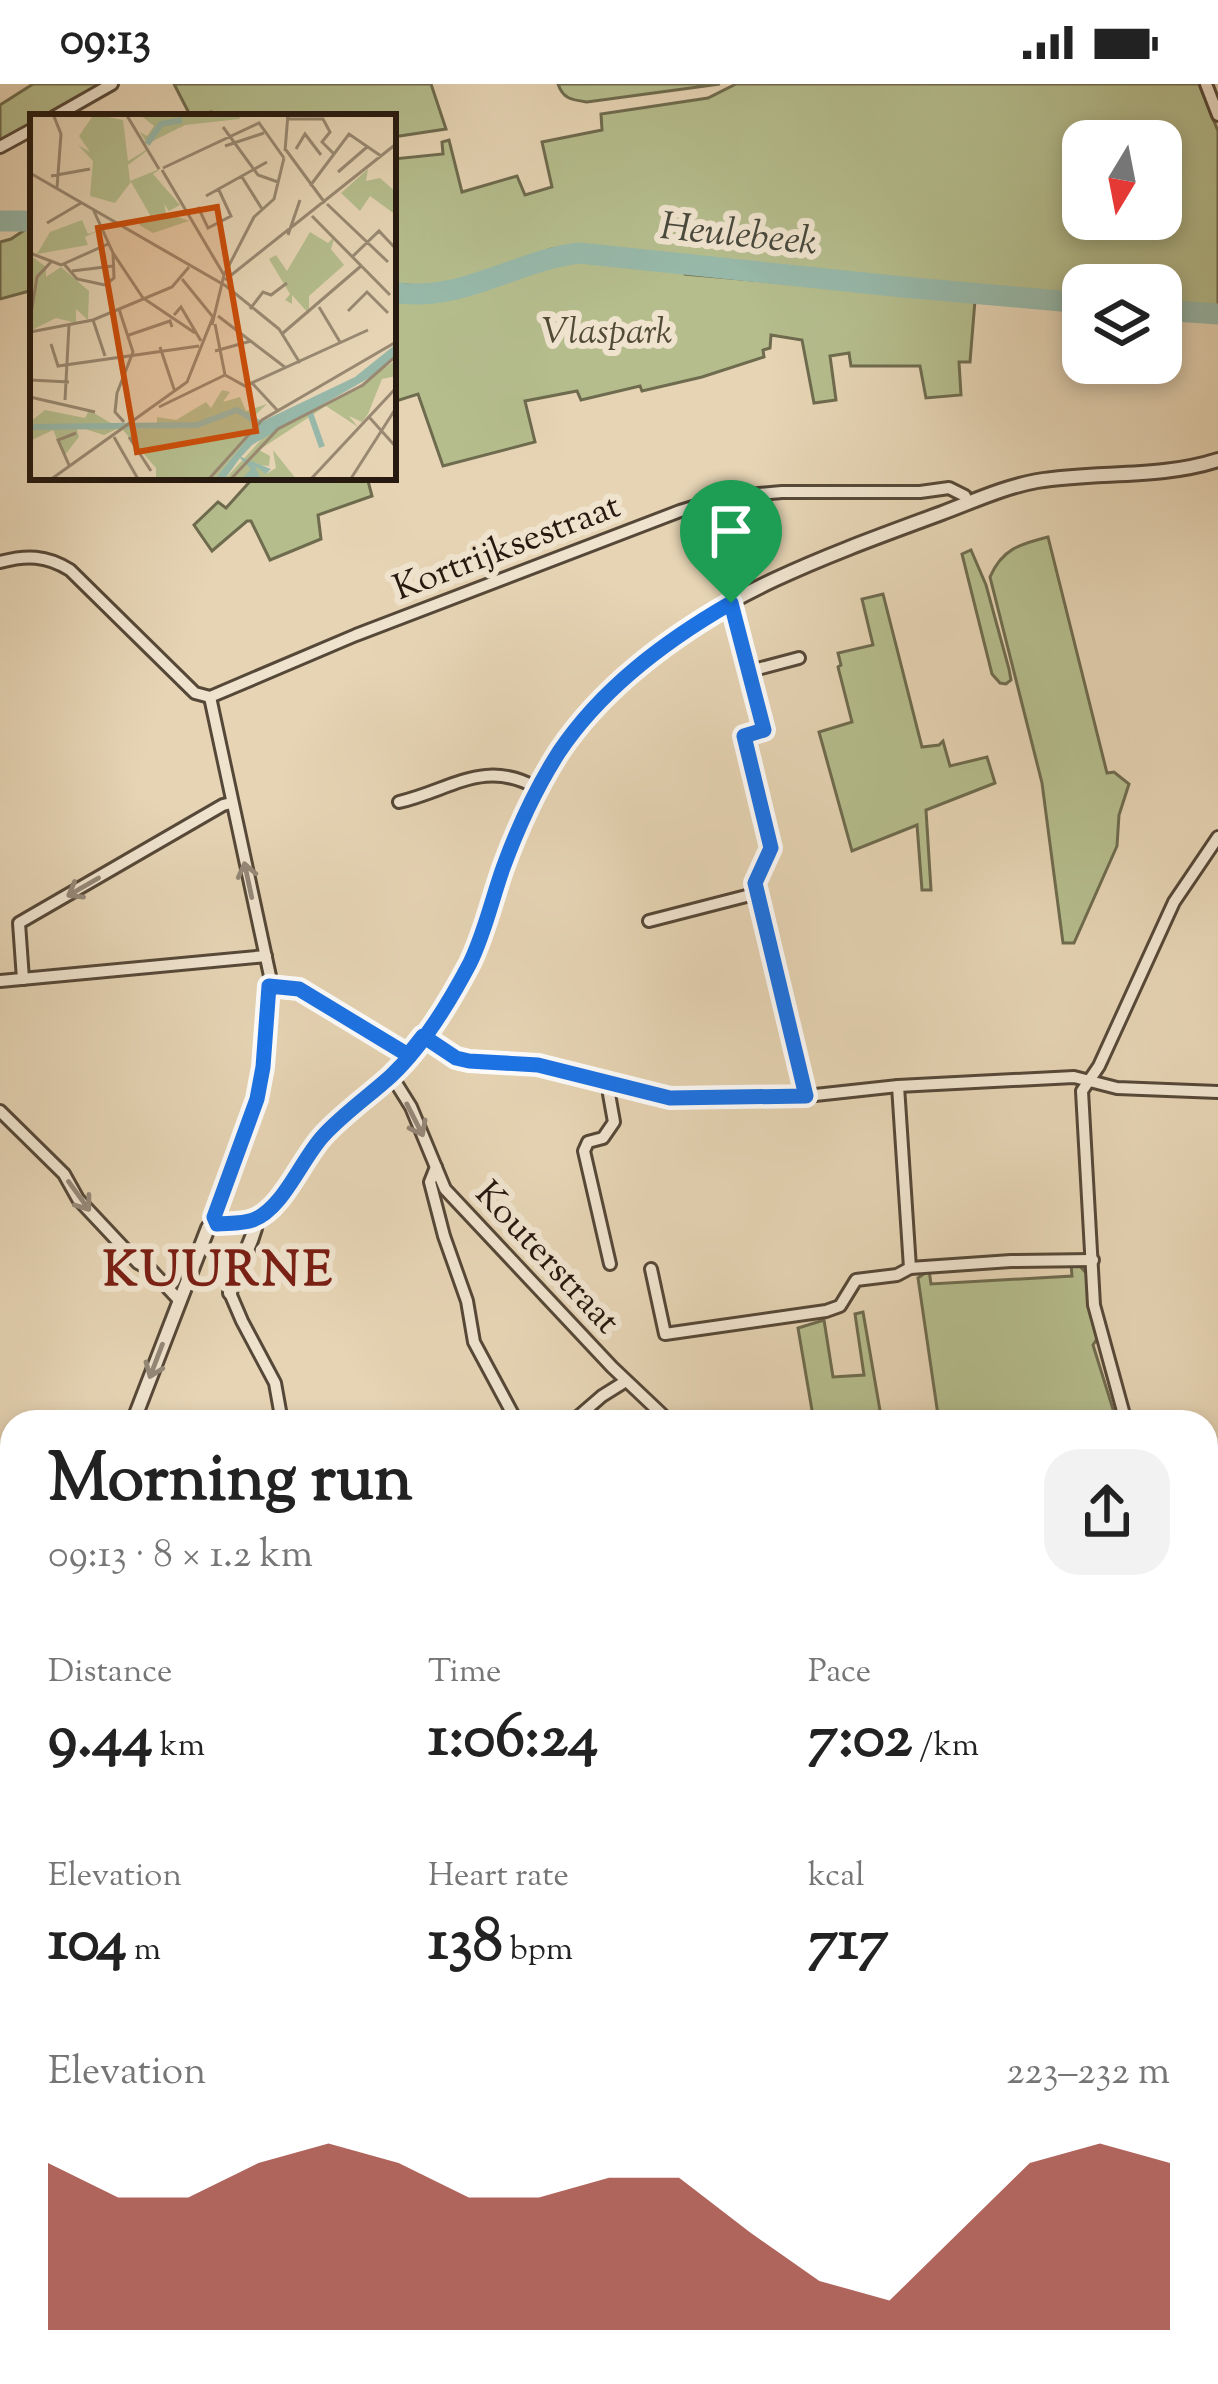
<!DOCTYPE html>
<html lang="en">
<head>
<meta charset="utf-8">
<style>
	:root { --surface:#fff; --page:#f2f2f2; --text:#222; --muted:#767676; --accent:#8f2418 }
	body { margin:0; font-family:"Sorts Mill Goudy",serif; background:var(--page); color:var(--text); height:100vh; display:flex; flex-direction:column; font-size:45px; white-space:nowrap }
	* { box-sizing:border-box; margin:0 }
	p { font-size:39px; color:var(--muted) }
	.icon { flex:none; width:66px; height:66px; fill:none; stroke:currentColor; stroke-width:2; stroke-linecap:round; stroke-linejoin:round }
	.map { position:relative; flex:1; overflow:hidden }
	.drawer { position:absolute; left:0px; top:1326px; width:1218px; height:975px; display:flex; flex-direction:column; background:var(--surface); border-radius:36px 36px 0 0; box-shadow:0 6px 18px #0003 }
	.drawer>* { flex:none }
	.needle { width:78px; rotate:190deg }
	.buttons { position:absolute; left:1062px; top:36px; display:grid; gap:24px }
	.buttons a { display:grid; place-items:center; width:120px; height:120px; border-radius:24px; background:var(--surface); box-shadow:0 6px 18px #0003; font-size:60px }
	.pin { position:absolute; display:grid; place-items:center; width:102px; height:102px; color:#fff; margin:-123px -51px; border-radius:50% 50% 50% 0; rotate:-45deg; box-shadow:0 0 12px #0007 }
	.pin .icon { rotate:45deg }
	.round { display:grid; place-items:center; flex:none; width:126px; height:126px; border-radius:36px; background:var(--page) }
	.overview { display:flex; align-items:center; justify-content:space-between; height:204px; padding:0 48px }
	h1 { font-size:66px; font-weight:800; line-height:90px }
	.metrics { display:grid; grid-template-columns:repeat(3,1fr); gap:18px; height:204px; padding:12px 48px }
	.metrics div { display:grid; align-content:center }
	.metrics b { font-size:60px; font-weight:800 }
	.metrics small { font-size:33px; font-weight:400 }
	.metrics p { font-size:33px }
	.chart { height:336px; padding:24px 48px }
	.chart p { display:flex; justify-content:space-between }
	.chart svg { width:100%; height:216px; margin-top:12px; fill:var(--accent); opacity:.7 }
	.status { display:flex; justify-content:space-between; align-items:center; height:84px; padding:0 60px; background:var(--surface); direction:ltr }
	.status svg { height:33px; fill:currentColor }
	.map>svg:first-child { display:block }
	.green { fill:#b5bd8d; stroke:#6e6b4e; stroke-width:3; fill-rule:evenodd }
	.lines { fill:none; stroke-linecap:round; stroke-linejoin:round }
	.river { stroke:#97b8a9; stroke-width:21 }
	.minor-casing { stroke:#564838; stroke-width:16 }
	.tertiary-casing { stroke:#564838; stroke-width:18 }
	.minor { stroke:#efe3ce; stroke-width:10 }
	.tertiary { stroke:#efe3ce; stroke-width:12 }
	.oneway { stroke:#958878 }
	.route-casing { stroke:#fff; stroke-width:24 }
	.route { stroke:#1a73e8; stroke-width:15 }
	.labels { text-anchor:middle; stroke-width:12; stroke-linejoin:round; paint-order:stroke }
	.park-label { font-size:36px; font-style:italic; fill:#514a35; stroke:#efe3ce }
	.street-label { font-size:36px; fill:#26190f; stroke:#efe3ce }
	.water-label { font-size:39px; font-style:italic; fill:#48493d; stroke:#efe3ce }
	.district-label { font-size:48px; font-weight:bold; letter-spacing:3px; fill:#7a1f14; stroke:#efe3ce }
	.inset-river { fill:none; stroke:#97b8a9; stroke-width:6 }
	.inset-road { fill:none; stroke:#998972; stroke-width:3 }
	.view { fill:#cb4f0c; fill-opacity:0.15; stroke:#cb4f0c; stroke-width:6 }
	.inset-edge { fill:none; stroke:#26190f; stroke-width:6 }
</style>
</head>
<body>
<div class="status"><b>09:13</b><svg viewBox="0 0 49 12"><path d="M0 12V9h3v3zM5 12V6h3v6zM10 12V3h3v9zM15 12V0h3v12zM26 1h20v11H26zM47 4h2v5h-2z"/></svg></div>
<div class="map">
<svg width="1218" height="2300" viewBox="0 0 1218 2300">
	<rect width="100%" height="100%" fill="#e6d4b4"/>
	<filter id="stains"><feTurbulence type="fractalNoise" baseFrequency=".00167" numOctaves="4"/><feColorMatrix values="0 0 0 0 .2 0 0 0 0 .09 0 0 0 0 .02 0 0 0 .5 -.17"/></filter>
	<radialGradient id="worn" r=".72"><stop offset=".6" stop-color="#630" stop-opacity="0"/><stop offset="1" stop-color="#630" stop-opacity=".3"/></radialGradient>
	<g class="green">
		<polygon points="33,0 102,0 44,33 33,33 33,39 0,58 0,21"/>
		<polygon points="174,0 431,0 446,45 393,53 393,33 213,33 211,28 191,33"/>
		<path d="M558,0h162l-133,18c-15,-2 -24,-3 -29,-18z"/>
		<path d="M736,0h463l19,47v176l-57,-6v-16h-78v10l-105,-8 -316,-31 -77,-11 -33,4 -99,34 -20,4 -40,-3v-125l50,-5 -1,-12 7,-2 13,52 55,-16 8,19 27,-8 -10,-45 60,-12 -1,-16 107,-16zM1161,57v78h-78v-78z"/>
		<polygon points="29,143 33,144 33,206 0,215 0,158 11,155"/>
		<path d="M578,171l105,12 2,7 290,26 -5,62h-11l2,33 -35,3 -6,-32h-69l-2,-13 -19,3 6,44 -22,3 -12,-63 -31,-5 -1,13 -7,2 1,7 -62,20 -60,14 -2,-5 -59,14 -4,-9 -52,10 10,41 -92,24 -25,-72 -25,8v-101c53,8 115,-27 166,-43z"/>
		<polygon points="254,393 367,393 372,412 318,431 321,455 270,476 251,437 247,437 212,467 194,441 218,418 226,424"/>
		<path d="M1048,453l59,236 7,-1 15,12 -10,31 -2,31 -43,97h-11l-21,-160 -52,-206c12,-28 30,-33 58,-40z"/>
		<polygon points="971,466 986,501 1009,585 1011,596 1006,600 1000,599 992,590 962,470"/>
		<polygon points="883,510 922,663 939,661 943,657 950,682 987,673 995,699 926,726 931,806 922,806 917,741 852,767 819,648 852,638 838,583 841,581 838,569 873,561 862,515"/>
		<polygon points="1071,1180 1079,1181 1087,1190 1089,1215 1097,1255 1093,1261 1117,1338 939,1338 918,1194 929,1186 931,1200 1072,1192"/>
		<polygon points="863,1228 882,1338 814,1338 798,1244 824,1236 833,1293 864,1291 855,1230"/>
		<polygon points="457,2289 753,2289 732,2300 462,2300"/>
	</g>
	<g class="lines">
		<g class="river">
			<polyline points="0,137 33,137"/>
			<path d="M393,208c66,12 121,-31 186,-39l324,34 180,16"/>
			<polyline points="1161,226 1218,230"/>
		</g>
		<g class="minor-casing">
			<g id="minor">
				<polyline points="1206,0 1218,31"/>
				<polyline points="54,33 112,0"/>
				<polyline points="0,63 33,45"/>
				<path d="M0,478c26,-7 46,-7 70,8l125,123 15,4"/>
				<polyline points="731,519 765,647 744,652 771,763 755,799 806,1012"/>
				<polyline points="750,587 799,574"/>
				<polyline points="210,613 356,551 680,427 726,413 782,408 920,408 949,404 965,412 967,419"/>
				<polyline points="210,613 270,892 263,983 257,1015 214,1133 217,1140"/>
				<path d="M399,718c52,-12 85,-44 138,-14"/>
				<polyline points="649,837 758,809"/>
				<polyline points="23,895 19,839 223,721 231,719"/>
				<polyline points="0,897 266,872"/>
				<polyline points="269,902 299,905 408,971"/>
				<polyline points="423,952 456,973 469,977 538,981 670,1014 806,1012 898,1002 1074,993 1117,1004 1218,1008"/>
				<polyline points="391,991 411,1023 445,1105 612,1283 670,1338"/>
				<polyline points="898,1002 910,1184"/>
				<polyline points="0,1027 64,1090 78,1115 138,1179 151,1186 179,1216"/>
				<polyline points="436,1083 430,1098 444,1152 467,1217 474,1258 517,1338"/>
				<polyline points="610,1180 584,1067 588,1058 603,1054 614,1038 609,1010 612,999"/>
				<polyline points="651,1185 665,1250 826,1227 840,1222 856,1196 897,1191 910,1184 1011,1177 1093,1176"/>
				<polyline points="230,1209 242,1237 275,1299 282,1338"/>
				<polyline points="572,1338 602,1312 626,1297"/>
				<polyline points="1126,1338 1094,1221 1082,1007 1099,982 1174,818 1218,753"/>
				<polyline points="0,1419 12,1438"/>
				<polyline points="1206,1452 1218,1449"/>
				<polyline points="1206,1586 1218,1630"/>
				<polyline points="0,1712 12,1691"/>
				<polyline points="1206,1739 1218,1734"/>
				<polyline points="1206,1902 1218,1905"/>
				<path d="M1218,2005h-5c-5,24 -1,45 5,69"/>
				<polyline points="1206,2110 1218,2107"/>
				<polyline points="0,2145 12,2142"/>
				<polyline points="0,2196 12,2232"/>
				<polyline points="31,2289 35,2300"/>
				<polyline points="176,2289 180,2300"/>
				<polyline points="975,2289 989,2300"/>
				<polyline points="1191,2289 1195,2300"/>
				<polyline points="287,2300 315,2291"/>
			</g>
		</g>
		<g class="tertiary-casing">
			<g id="tertiary">
				<path d="M230,1209c5,-26 23,-47 27,-74"/>
				<path d="M133,1338l75,-194c17,-8 36,-2 52,-11 28,-18 40,-55 61,-79 20,-23 46,-41 68,-61 32,-29 65,-81 83,-120 13,-28 20,-57 30,-86 27,-82 73,-153 140,-209 87,-73 195,-110 300,-149 32,-12 62,-26 95,-32 60,-10 122,-2 181,-21"/>
				<polyline points="0,1581 12,1574"/>
			</g>
		</g>
		<use href="#minor" class="minor"/>
		<use href="#tertiary" class="tertiary"/>
	</g>
	<defs><path id="oneway-shaft" d="M-6 0H5M1.5-3L5.5 0L1.5 3" fill="none" stroke-width="1.6" stroke-linecap="round" stroke-linejoin="round" transform="scale(3)"/></defs>
	<g class="oneway">
		<use href="#oneway-shaft" transform="translate(248 796) rotate(-102)"/>
		<use href="#oneway-shaft" transform="translate(83 803) rotate(150)"/>
		<use href="#oneway-shaft" transform="translate(415 1036) rotate(63)"/>
		<use href="#oneway-shaft" transform="translate(79 1112) rotate(54)"/>
		<use href="#oneway-shaft" transform="translate(156 1277) rotate(111)"/>
	</g>
	<g class="lines">
		<g class="route-casing">
			<path id="route" d="M731,519c-66,38 -129,85 -172,149 -23,36 -41,75 -56,116 -11,31 -18,64 -33,95 -20,38 -47,83 -79,113 -22,20 -48,38 -68,60 -22,24 -40,73 -70,84 -11,4 -24,3 -36,4l-3,-7 43,-118 6,-32 6,-81 30,3 109,66 15,-19 33,22 13,3 69,4 132,33 136,-2 -51,-213 16,-35 -27,-112 20,-6 -33,-127"/>
		</g>
		<use href="#route" class="route"/>
	</g>
	<g class="labels">
		<g class="park-label">
			<text x="607" y="259">Vlaspark</text>
		</g>
		<g class="street-label">
			<text transform="translate(506 461) rotate(-21)" y="13">Kortrijksestraat</text>
			<text transform="translate(549 1172) rotate(47)" y="13">Kouterstraat</text>
		</g>
		<g class="water-label">
			<text transform="translate(739 148) rotate(6)" y="14">Heulebeek</text>
		</g>
		<g class="district-label">
			<text x="219" y="1201">KUURNE</text>
		</g>
	</g>
	<g transform="translate(30 30)">
		<rect width="366" height="366" fill="#e6d4b4"/>
		<path d="M64,0l29,6 5,41 18,-11 -3,-7 5,7 -20,15 2,16 32,-13 -9,6 27,31 -11,6 -5,-7 2,9 23,8 -36,12 -14,-8 11,-10 -19,-33 -16,21 -25,-7 3,-35 -15,-16 12,7 -11,-16zM109,0h99l2,5 -55,6 -38,19 -7,-12 7,4 7,-10zM338,55l-2,12 14,-3 16,14v23l-26,-19 -10,15 -19,-18zM52,106l6,14 12,-4 -15,7 3,8 -51,9 13,-22zM280,118l18,11 7,-7 -4,13 13,16 -35,31v18l-17,-19v9l-7,-4 5,-6 -21,-35 7,-4 11,16zM0,141l16,12v10l15,-10 28,24 -1,29 -12,-11v14l-20,-5 -26,13zM366,246v16l-14,3 -14,35 -6,8 -13,-6 9,11 -32,-21 -67,44 11,6 -1,10 -11,-1 8,9 10,-6 -3,-18 24,30h-36l-10,-10 2,10h-29l49,-53 73,-32zM192,276l8,2 -7,10 17,-5 6,14 21,-7 -16,15 10,3 -47,58h-58v-12l-34,-39 35,-1v-11l19,3 30,-18 5,6zM15,296l40,8 4,-8 30,18 -15,7 -28,-9 3,11 -15,19 -11,-26 -23,11v-19z" fill="#b5bd8d"/>
		<path d="M366,230v11l-20,19 -124,71 -11,12 30,12 -5,5 -11,-8 6,14 -19,-1 9,-10 -11,-11 -16,22h-10l47,-58 94,-45z" fill="#97b8a9"/>
		<path class="inset-river" d="M117,30l14,-20 21,-4M279,296l13,37M0,313l167,-2 40,-15 27,16"/>
		<path class="inset-road" d="M23,0l8,20 -4,54M96,0l33,55M258,5h35l7,13 -8,10 12,12M193,13l35,48 20,7M195,32l39,-13M266,35l9,-15 16,21M256,36l39,53M255,37l3,-37M133,54l96,-45 25,35M132,56l62,105 -12,50M308,58l29,-25M0,59l196,113 53,43 21,34M21,62l39,-7M212,63l20,32M280,72l39,-52 32,22M176,82l61,-34M297,90l61,58M168,93l10,21 23,-12 -13,-28M63,95l20,44 1,25 -9,7M282,102l78,79M17,109l34,-20M258,121l12,-35M0,139l31,12 47,-21M83,139l30,45 52,35M323,142l26,-25 17,18M34,150l13,15 28,6M42,157l41,-5M194,161l30,-58 20,-18 10,-41M195,166l171,-136M289,193l21,35M89,195l14,43 -16,41 -2,19 9,10M220,195l13,-17 8,3 16,-12M318,197l19,-19 21,21M144,201l7,-8 20,34M188,202l68,52M0,206l7,-43 14,-15M63,206l12,36M185,210l10,51M0,218l63,-12 79,-33 17,-20M253,219l78,-67M99,221l41,-14 2,6M21,230l7,22 141,-20M130,233l15,45M185,237l36,-10M195,261l20,11 123,-56M0,266l39,2M222,269l26,28M0,283l65,15M35,286l4,-75M129,293l66,-32M339,303l27,30M84,323l24,42M99,323l22,34M39,351l-11,-25 18,-7M20,366l137,-98 26,-65 -31,-38M178,366l54,-60 134,-78M200,366l48,-51 85,-44 33,-29M280,366l86,-92M320,366l46,-72"/>
		<path class="view" d="M187,93l39,224 -119,21 -39,-224z"/>
		<rect width="366" height="366" class="inset-edge"/>
	</g>
	<rect width="100%" height="100%" filter="url(#stains)"/>
	<rect width="100%" height="100%" fill="url(#worn)"/>
</svg>
<div class="buttons">
<a><svg class="needle" viewBox="-14 -14 28 28"><path d="M0-13l5 13h-10z" fill="#e53935"/><path d="M0 13l5-13h-10z" fill="#767676"/></svg></a>
<a><svg class="icon" aria-label="layers" viewBox="0 0 24 24"><path d="M12 4l9 5-9 5-9-5zM3 14l9 5 9-5"/></svg></a>
</div>
<div class="pin" style="left:731px;top:519px;background:#1e9e55"><svg class="icon" aria-label="arrive" viewBox="0 0 24 24"><path d="M6 21V4h12l-3 4 3 4H6"/></svg></div>
<section class="drawer">
<div class="overview"><div><h1>Morning run</h1><p>09:13 · 8 × 1.2 km</p></div><a class="round"><svg class="icon" aria-label="share" viewBox="0 0 24 24"><path d="M12 15V3M7 8l5-5 5 5M5 13v7h14v-7"/></svg></a></div>
<div class="metrics">
<div><p>Distance</p><b>9.44<small> km</small></b></div>
<div><p>Time</p><b>1:06:24</b></div>
<div><p>Pace</p><b>7:02<small> /km</small></b></div>
</div>
<div class="metrics">
<div><p>Elevation</p><b>104<small> m</small></b></div>
<div><p>Heart rate</p><b>138<small> bpm</small></b></div>
<div><p>kcal</p><b>717</b></div>
</div>
<div class="chart"><p><span>Elevation</span>223–232 m</p>
<svg viewBox="0 0 160 44" preserveAspectRatio="none"><path d="M0 44V10L10 17L20 17L30 10L40 6L50 10L60 17L70 17L80 13L90 13L100 24L110 34L120 38L130 24L140 10L150 6L160 10V44z"/></svg>
</div>
</section>
</div>
</body>
</html>
